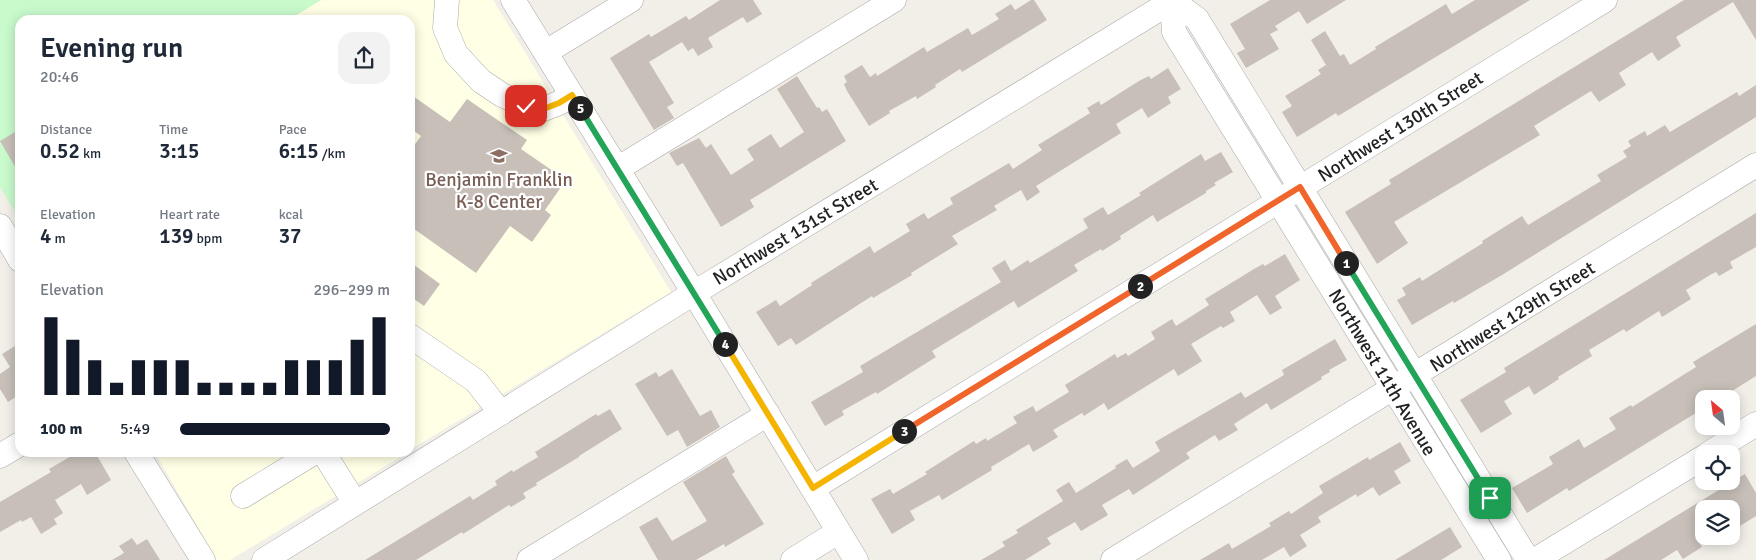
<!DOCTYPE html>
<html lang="en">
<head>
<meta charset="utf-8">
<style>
	:root { --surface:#fff; --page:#f2f2f3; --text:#1f2937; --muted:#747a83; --accent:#111827 }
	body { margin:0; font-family:Signika,sans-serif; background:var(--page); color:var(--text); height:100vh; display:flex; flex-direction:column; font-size:19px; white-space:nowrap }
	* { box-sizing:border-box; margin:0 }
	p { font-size:16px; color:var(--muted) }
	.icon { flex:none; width:28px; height:28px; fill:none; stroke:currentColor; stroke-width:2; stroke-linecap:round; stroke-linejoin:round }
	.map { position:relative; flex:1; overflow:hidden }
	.drawer { position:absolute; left:15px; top:15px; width:400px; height:442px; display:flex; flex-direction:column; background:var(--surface); border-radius:15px; box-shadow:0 2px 12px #0003 }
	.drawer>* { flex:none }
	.needle { width:32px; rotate:331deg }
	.controls { position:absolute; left:1695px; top:390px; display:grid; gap:10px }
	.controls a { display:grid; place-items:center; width:45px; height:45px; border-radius:10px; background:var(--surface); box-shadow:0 2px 12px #0003; font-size:25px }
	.pin { position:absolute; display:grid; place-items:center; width:42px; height:42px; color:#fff; margin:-21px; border-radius:10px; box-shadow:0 2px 8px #0006 }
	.km { position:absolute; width:25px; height:25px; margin:-12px; border-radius:50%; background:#222; color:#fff; font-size:14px; line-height:25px; text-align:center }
	.round { display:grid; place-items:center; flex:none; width:52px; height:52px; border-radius:15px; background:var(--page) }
	.headline { display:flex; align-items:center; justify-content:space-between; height:85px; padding:0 25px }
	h1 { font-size:28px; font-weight:600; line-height:38px }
	.stats { display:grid; grid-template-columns:repeat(3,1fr); gap:8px; height:85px; padding:5px 25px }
	.stats div { display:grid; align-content:center }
	.stats b { font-size:21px; font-weight:600 }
	.stats small { font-size:14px; font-weight:400 }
	.stats p { font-size:14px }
	.chart { height:140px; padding:10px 25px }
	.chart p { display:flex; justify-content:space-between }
	.chart svg { width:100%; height:90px; margin-top:5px; stroke:var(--accent); stroke-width:6 }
	ul { padding:0 25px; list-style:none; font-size:16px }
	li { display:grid; grid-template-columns:80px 60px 1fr; align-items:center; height:38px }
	li i { height:12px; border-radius:6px; background:var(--accent) }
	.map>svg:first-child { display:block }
	.education { fill:#ffffe5 }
	.park { fill:#c8facc }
	.building { fill:#c7bfb8 }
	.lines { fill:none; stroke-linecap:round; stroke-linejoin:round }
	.minor-casing { stroke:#a9a9a9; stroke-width:25 }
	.minor { stroke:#fff; stroke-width:24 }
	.split-1-casing { stroke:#fff; stroke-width:10 }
	.split-2-casing { stroke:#fff; stroke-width:10 }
	.split-3-casing { stroke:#fff; stroke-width:10 }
	.split-4-casing { stroke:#fff; stroke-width:10 }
	.split-5-casing { stroke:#fff; stroke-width:10 }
	.split-6-casing { stroke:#fff; stroke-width:10 }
	.split-1 { stroke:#22a559; stroke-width:6 }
	.split-2 { stroke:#f0652b; stroke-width:6 }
	.split-3 { stroke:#f0652b; stroke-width:6 }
	.split-4 { stroke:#f5b400; stroke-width:6 }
	.split-5 { stroke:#22a559; stroke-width:6 }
	.split-6 { stroke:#f5b400; stroke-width:6 }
	.labels { text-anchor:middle; stroke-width:4.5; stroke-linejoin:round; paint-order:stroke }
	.street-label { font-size:19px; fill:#222; stroke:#fff }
	.education-label { font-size:19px; fill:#785e54; stroke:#fff }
</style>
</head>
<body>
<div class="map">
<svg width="1756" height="560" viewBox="0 0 1756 560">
	<rect width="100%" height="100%" fill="#f2efe9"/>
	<g class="education">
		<polygon points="321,0 493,0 671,292 410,450 410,20 288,20"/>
		<polygon points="155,453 407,453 230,560 217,560"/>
	</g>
	<polygon class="park" points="0,0 321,0 288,20 20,20 20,220 0,187"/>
	<g class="building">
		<polygon points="720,0 753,0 762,14 747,23 743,17 708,38 713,47 698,56 693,48 688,51 682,42 649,62 674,103 667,107 674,118 654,130 610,58 649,34 651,37 686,16 689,20"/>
		<polygon points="1031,0 1034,0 1047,20 962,72 960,69 935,85 936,87 917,99 916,96 889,111 890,113 869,126 847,91 844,84 847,82 844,76 862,65 870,77 876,73 877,76 924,47 927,52 968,28 972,35 999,19 995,14 1011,4 1015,10"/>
		<polygon points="1270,0 1346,0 1307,24 1299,11 1275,26 1278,30 1270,34 1279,49 1246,68 1237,53 1245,49 1230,24"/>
		<polygon points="1475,0 1530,0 1338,116 1336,113 1297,137 1282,112 1292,106 1285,96 1321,74 1318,70 1326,65 1311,40 1325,31 1340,56 1344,54 1350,65 1376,49 1375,47 1446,4 1452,14"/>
		<polygon points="1684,0 1756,0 1756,40 1733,2 1676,37 1681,46 1658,61 1652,52 1619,73 1626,85 1599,102 1591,91 1534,126 1540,135 1394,222 1408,243 1377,264 1345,212 1391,184 1389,180"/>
		<polygon points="1168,68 1181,89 1168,97 1171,103 1148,118 1142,108 1116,124 1121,133 1036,186 1040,192 1027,201 1021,190 994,206 997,210 952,236 958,244 911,273 912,275 873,298 872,296 796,345 791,338 778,346 756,312 776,300 780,306 812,285 811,283 870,246 874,253 910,231 906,224 924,213 928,219 953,204 950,198 1009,163 1013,169 1042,150 1038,145 1090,113 1087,108 1099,101 1101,105 1139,81 1149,76 1151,79"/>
		<polygon points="797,76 817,108 819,107 822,112 827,109 846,141 750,200 754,207 721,227 683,163 677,166 669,153 699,138 706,148 711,144 731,175 754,160 747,149 771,134 780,148 804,132 777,89"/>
		<polygon points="1756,85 1756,117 1502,275 1454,303 1453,301 1412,325 1397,300 1406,295 1402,288 1420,277 1422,281 1483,243 1482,241 1522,216 1528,225 1601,181 1597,175 1627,157 1623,151 1631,146 1628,141 1645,131 1647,136 1665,125 1670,132 1737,92 1739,96"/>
		<polygon points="410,94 450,122 467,99 527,140 521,149 566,180 545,210 551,215 532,242 510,226 476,273 410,226 410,151 421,136 410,128"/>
		<polygon points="20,129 20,175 0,141"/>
		<polygon points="1221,152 1233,172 1214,183 1216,185 1206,191 1206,193 1157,222 1153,215 1120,236 1121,239 1102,251 1101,249 1074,265 1078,271 1018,308 1014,301 932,351 936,357 877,394 876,392 842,411 844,415 825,426 811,402 863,372 860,366 1001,282 992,268 1005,260 1011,271 1028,260 1030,263 1088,228 1083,219 1103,207 1108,215 1141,195 1139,193 1201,154 1205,161"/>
		<polygon points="1756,213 1756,247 1730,262 1733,268 1719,276 1716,272 1710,275 1686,290 1691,299 1662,317 1659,311 1626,332 1624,329 1589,350 1592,356 1558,377 1559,379 1534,395 1529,386 1504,401 1512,414 1481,433 1460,400 1506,372 1504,368"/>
		<polygon points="1285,254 1300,280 1275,296 1282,308 1270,315 1257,295 1230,312 1235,321 1223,328 1221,326 1191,344 1202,361 1178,376 1174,369 1108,410 1104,403 1084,416 1082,413 1053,430 1058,437 1040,448 1033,452 1029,444 991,467 992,470 942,500 939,495 910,511 915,520 892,534 871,499 890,489 893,494 927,474 925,472 974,441 976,444 986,438 987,441 1017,423 1013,417 1033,406 1036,412 1069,392 1065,385 1115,354 1117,358 1126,353 1128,356 1155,339 1151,332 1172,319 1176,326 1209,305 1205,299 1254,269 1263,264 1265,266"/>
		<polygon points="410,262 440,284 424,306 410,296"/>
		<polygon points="1756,324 1756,376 1721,398 1704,399 1704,408 1569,491 1567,488 1527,513 1512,488 1553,464 1549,457 1579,439 1584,448 1616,429 1609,418 1631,405 1632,407 1696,367 1693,362"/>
		<polygon points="1335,339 1347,360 1329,370 1330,372 1321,377 1322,379 1271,410 1267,403 1234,424 1238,430 1219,441 1215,435 1186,453 1190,458 1133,495 1129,489 1102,505 1108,515 1081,531 1075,522 1047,538 1051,544 1025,560 981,560 1005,546 1002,542 1018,533 1016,530 1063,501 1056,490 1069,482 1076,493 1116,468 1115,466 1127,459 1133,468 1160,451 1155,442 1241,392 1245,398 1284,375 1282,370"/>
		<polygon points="20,343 20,394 8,402 0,389 0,374 10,367 2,354"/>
		<polygon points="672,369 700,416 711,410 720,427 687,447 678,430 667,436 635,384 656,372 659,377"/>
		<polygon points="610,409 622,429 579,456 579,457 536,483 537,485 523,493 526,498 511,507 509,505 463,534 462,532 416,560 365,560 470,496 473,500 497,485 495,481 512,470 513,472 538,457 535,452 596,414 598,416"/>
		<polygon points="1400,442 1411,461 1394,471 1401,483 1379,496 1373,487 1357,497 1356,494 1318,517 1321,522 1300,535 1307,546 1290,557 1284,547 1262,560 1200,560 1229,543 1232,549 1271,526 1269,523 1289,511 1291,514 1323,493 1319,486 1368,457 1369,460"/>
		<polygon points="78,452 95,452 111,480 87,495 81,484 55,500 63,513 54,519 57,524 41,534 31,517 22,522 21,520 0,532 0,502 51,472 49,469"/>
		<polygon points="726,456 735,472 732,474 764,524 725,547 724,544 696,560 658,560 639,527 657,517 672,541 707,521 683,482"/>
		<polygon points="1745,474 1756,493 1756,516 1740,526 1734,516 1731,517 1731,509 1704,509 1704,533 1696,538 1702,547 1683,559 1677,550 1661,560 1604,560"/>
		<polygon points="1450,527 1462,547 1441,560 1395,560"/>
		<polygon points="132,538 137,545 147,539 160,560 112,560 124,553 119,546"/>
	</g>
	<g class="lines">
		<g class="minor-casing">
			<g id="minor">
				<polyline points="447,0 445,28 456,54 481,81 502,95 526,106 541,110 559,103 572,95"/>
				<polyline points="513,0 694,293 856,560"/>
				<polyline points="1171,0 1197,19 1528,560"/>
				<polyline points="1172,1 1174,32 1499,560"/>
				<polyline points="546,52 631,0"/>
				<polyline points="617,169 894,0"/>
				<polyline points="0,226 20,260"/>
				<polyline points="410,336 476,381 501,413"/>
				<polyline points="136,452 203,560"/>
				<polyline points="323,452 355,503"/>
				<polyline points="1708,454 1756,424"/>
				<polyline points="0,456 20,444"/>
				<polyline points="813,488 1605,0"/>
				<polyline points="243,496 315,452"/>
				<polyline points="264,560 694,293 1174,0"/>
				<polyline points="529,560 768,414"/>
				<polyline points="793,560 838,532"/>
				<polyline points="1113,560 1756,165"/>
				<polyline points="1535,560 1704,457"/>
			</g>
		</g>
		<use href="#minor" class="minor"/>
	</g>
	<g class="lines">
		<g class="split-1-casing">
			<polyline id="split-1" points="1346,263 1490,498"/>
		</g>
		<g class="split-2-casing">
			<polyline id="split-2" points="1140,286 1300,187 1346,263"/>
		</g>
		<g class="split-3-casing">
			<polyline id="split-3" points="904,431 1140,286"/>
		</g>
		<g class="split-4-casing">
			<polyline id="split-4" points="725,344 813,488 904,431"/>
		</g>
		<g class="split-5-casing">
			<polyline id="split-5" points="580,108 725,344"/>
		</g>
		<g class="split-6-casing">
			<polyline id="split-6" points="526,106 541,110 559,103 572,95 580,108"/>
		</g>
		<use href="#split-1" class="split-1"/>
		<use href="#split-2" class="split-2"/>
		<use href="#split-3" class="split-3"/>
		<use href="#split-4" class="split-4"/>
		<use href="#split-5" class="split-5"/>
		<use href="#split-6" class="split-6"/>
	</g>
	<defs>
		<g id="school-bare" transform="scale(1.35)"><path d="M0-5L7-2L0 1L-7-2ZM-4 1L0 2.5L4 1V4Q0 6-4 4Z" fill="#8d6e63" stroke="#fff" stroke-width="2.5" paint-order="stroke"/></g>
	</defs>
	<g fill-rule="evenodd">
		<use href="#school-bare" x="499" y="156"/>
	</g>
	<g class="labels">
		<g class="street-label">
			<text transform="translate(1400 126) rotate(-32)" y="7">Northwest 130th Street</text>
			<text transform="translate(795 231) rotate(-31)" y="7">Northwest 131st Street</text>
			<text transform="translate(1512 316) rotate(-32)" y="7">Northwest 129th Street</text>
			<text transform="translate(1383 372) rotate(59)" y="7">Northwest 11th Avenue</text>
		</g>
		<g class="education-label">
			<text x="499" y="186">Benjamin Franklin<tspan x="499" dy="22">K-8 Center</tspan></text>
		</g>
	</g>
</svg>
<div class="controls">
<a><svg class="needle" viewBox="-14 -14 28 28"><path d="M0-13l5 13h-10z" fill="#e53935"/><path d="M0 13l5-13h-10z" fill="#747a83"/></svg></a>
<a><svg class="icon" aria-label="locate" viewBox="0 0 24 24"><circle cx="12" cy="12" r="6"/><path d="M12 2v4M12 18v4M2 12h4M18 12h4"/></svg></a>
<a><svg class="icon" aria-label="layers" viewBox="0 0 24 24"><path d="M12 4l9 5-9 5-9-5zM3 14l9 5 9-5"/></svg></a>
</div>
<div class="pin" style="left:1490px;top:498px;background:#1e9e55"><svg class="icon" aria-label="arrive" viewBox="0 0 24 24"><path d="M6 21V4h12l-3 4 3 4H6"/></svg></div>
<div class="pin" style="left:526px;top:106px;background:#d93025"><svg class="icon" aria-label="check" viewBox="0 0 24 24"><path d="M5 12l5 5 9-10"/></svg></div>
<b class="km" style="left:1346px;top:263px">1</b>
<b class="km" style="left:1140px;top:286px">2</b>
<b class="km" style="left:904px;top:431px">3</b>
<b class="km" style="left:725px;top:344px">4</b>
<b class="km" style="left:580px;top:108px">5</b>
<section class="drawer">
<div class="headline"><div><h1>Evening run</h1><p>20:46</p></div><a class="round"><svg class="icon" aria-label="share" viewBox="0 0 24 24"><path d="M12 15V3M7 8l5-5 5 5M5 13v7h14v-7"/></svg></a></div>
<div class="stats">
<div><p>Distance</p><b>0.52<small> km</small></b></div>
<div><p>Time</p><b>3:15</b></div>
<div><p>Pace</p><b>6:15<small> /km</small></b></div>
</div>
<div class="stats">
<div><p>Elevation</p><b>4<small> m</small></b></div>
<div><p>Heart rate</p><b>139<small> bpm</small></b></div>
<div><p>kcal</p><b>37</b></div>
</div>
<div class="chart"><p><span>Elevation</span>296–299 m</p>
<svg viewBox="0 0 160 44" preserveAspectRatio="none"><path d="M5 44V6M15 44V17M25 44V27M35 44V38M45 44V27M55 44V27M65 44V27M75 44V38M85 44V38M95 44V38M105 44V38M115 44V27M125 44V27M135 44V27M145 44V17M155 44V6"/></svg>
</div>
<ul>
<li><b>100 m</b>5:49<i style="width:100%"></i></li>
</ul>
</section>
</div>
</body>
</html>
